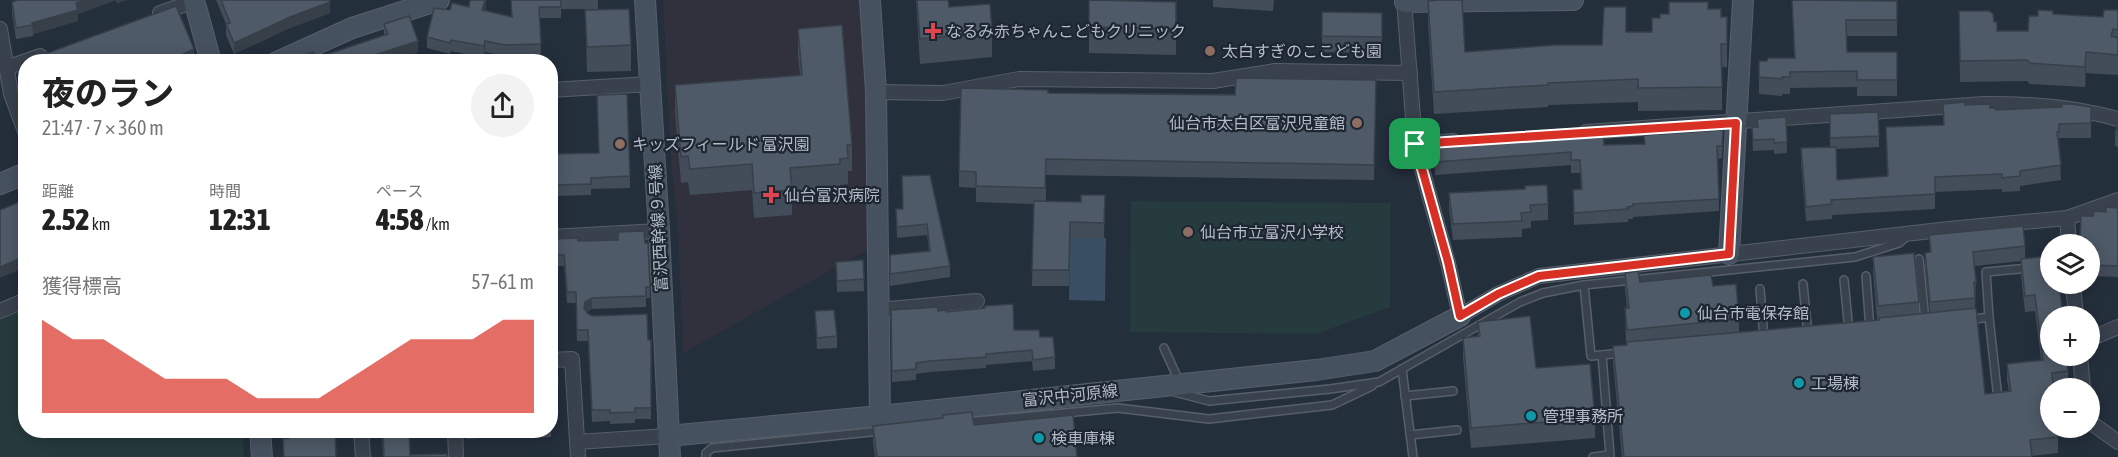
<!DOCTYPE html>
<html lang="ja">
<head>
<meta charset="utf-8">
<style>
	:root { --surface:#fff; --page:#f2f2f2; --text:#222; --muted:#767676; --accent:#d93025 }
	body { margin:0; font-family:"Asap Condensed","Noto Sans JP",sans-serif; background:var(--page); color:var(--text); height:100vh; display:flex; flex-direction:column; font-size:22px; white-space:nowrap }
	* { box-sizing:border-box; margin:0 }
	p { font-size:20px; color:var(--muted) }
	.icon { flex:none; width:33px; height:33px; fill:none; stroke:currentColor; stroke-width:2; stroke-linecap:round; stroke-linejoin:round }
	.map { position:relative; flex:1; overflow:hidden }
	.drawer { position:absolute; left:18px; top:54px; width:540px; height:384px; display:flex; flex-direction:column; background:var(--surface); border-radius:24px; box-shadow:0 3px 15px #0003 }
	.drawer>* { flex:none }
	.fabs { position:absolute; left:2040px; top:234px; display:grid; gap:12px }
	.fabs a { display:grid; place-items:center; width:60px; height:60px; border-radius:50%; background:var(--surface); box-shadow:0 3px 15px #0003; font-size:30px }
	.pin { position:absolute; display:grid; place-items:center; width:51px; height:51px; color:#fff; margin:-26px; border-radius:12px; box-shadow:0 3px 9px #0006 }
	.round { display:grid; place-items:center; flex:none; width:63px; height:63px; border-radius:32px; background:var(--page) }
	.head { display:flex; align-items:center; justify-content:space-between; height:102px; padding:0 24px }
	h1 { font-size:33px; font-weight:800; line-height:45px }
	.stats { display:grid; grid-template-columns:repeat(3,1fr); gap:9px; height:102px; padding:6px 24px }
	.stats div { display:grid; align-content:center }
	.stats b { font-size:30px; font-weight:800 }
	.stats small { font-size:16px; font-weight:400 }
	.stats p { font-size:16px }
	.chart { height:168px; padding:12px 24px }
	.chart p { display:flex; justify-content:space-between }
	.chart svg { width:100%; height:108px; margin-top:6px; fill:var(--accent); opacity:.7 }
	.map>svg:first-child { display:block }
	.medical { fill:#31303d }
	.green { fill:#263b3d }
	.water { fill:#3a4e64 }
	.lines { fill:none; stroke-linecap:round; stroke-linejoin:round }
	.lane-casing { stroke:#565f6a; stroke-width:10 }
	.street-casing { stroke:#565f6a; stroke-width:16 }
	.secondary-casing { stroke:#565f6a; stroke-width:22 }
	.lane { stroke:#38414c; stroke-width:7 }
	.street { stroke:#38414c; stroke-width:14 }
	.secondary { stroke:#46515f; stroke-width:20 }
	.wall { fill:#434d59; fill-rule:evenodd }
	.shaded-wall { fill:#373f48 }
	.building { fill:#4e5a67; stroke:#373f48; stroke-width:1.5 }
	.route-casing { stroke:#fff; stroke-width:12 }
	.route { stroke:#d93025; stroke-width:8 }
	.health-dot { fill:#e0444e; stroke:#1d2631; stroke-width:2 }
	.education-dot { fill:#8d6e63; stroke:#1d2631; stroke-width:2 }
	.culture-dot { fill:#0f9aa8; stroke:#1d2631; stroke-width:2 }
	.labels { text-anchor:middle; stroke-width:4.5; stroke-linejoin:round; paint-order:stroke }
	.poi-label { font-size:16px; fill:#b4bcc7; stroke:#1d2631; text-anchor:start }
	.street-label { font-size:16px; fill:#b4bcc7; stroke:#1d2631 }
</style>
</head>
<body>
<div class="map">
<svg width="2118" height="457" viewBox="0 0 2118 457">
	<rect width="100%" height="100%" fill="#242f3c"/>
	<polygon class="medical" points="663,0 859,0 865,91 869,249 683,353 678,229 671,161"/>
	<g class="green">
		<polygon points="1131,201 1391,203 1390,307 1316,334 1130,332"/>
		<polygon points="25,306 26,430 242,431 244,457 0,457 0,317"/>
	</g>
	<polygon class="water" points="1070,238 1106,238 1105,301 1069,300"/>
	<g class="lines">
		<g class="lane-casing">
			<g id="lane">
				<polyline points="1919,259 1925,321"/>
				<polyline points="1866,276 1870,329"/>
				<polyline points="1844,280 1849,331"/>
				<polyline points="1803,284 1808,335"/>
				<polyline points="1584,285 1591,356 1602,355 1610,455 1593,457"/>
				<polyline points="1760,289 1764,339"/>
				<polyline points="1989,317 1998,399"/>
				<polyline points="1968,320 1989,317 1986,272 2029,268"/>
				<polyline points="1164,348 1179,381"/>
				<polyline points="1602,355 1620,353"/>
				<polyline points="1402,369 1413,457"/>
				<polyline points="1175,392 1209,401 1330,389 1379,382 1520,302 1543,293 1584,285 1855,257 1899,243 1906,237"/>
				<polyline points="1405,396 1453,391"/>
				<polyline points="966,422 1118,408 1209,419 1332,405 1372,386"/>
				<polyline points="1410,435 1457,430"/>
				<polyline points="706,457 706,453 712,448 881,431"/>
			</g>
		</g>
		<g class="street-casing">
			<g id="street">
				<polyline points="1404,0 1415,144 1448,263 1460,316 1498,294 1539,276 1949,229 2067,218 2118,200"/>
				<polyline points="160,13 195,1"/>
				<polyline points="0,29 11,94 26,134"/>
				<polyline points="6,68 40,56"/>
				<polyline points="550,90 650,84"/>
				<polyline points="876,92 943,93 1019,79 1213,81 1275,71 1410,73"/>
				<path d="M1586,132l398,-28c49,0 86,2 134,15"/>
				<polyline points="1415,144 1453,141"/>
				<polyline points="2067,218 2069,244"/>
				<polyline points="550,237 659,231"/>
				<polyline points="2073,284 2076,316"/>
				<polyline points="878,310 977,301"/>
				<polyline points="0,311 26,300"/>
				<polyline points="2090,339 2118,327"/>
				<polyline points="2080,356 2083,388"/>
				<polyline points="550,360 572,359 578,457"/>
				<polyline points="2090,422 2118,442"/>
				<polyline points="361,430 363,457"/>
				<polyline points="455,430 456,457"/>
				<polyline points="577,442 668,436"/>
			</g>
		</g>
		<g class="secondary-casing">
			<g id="secondary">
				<polyline points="194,0 211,62"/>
				<polyline points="645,0 659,231 670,457"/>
				<polyline points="870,0 876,92 880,416"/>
				<polyline points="1405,2 1573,0"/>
				<polyline points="277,62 352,28 439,0"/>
				<polyline points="0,184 26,173"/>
				<polyline points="1729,254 1743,0"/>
				<polyline points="260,430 262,457"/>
				<polyline points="668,436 880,416 1316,370 1375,361 1460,316"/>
			</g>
		</g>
		<use href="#lane" class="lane"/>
		<use href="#street" class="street"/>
		<use href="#secondary" class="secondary"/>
	</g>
	<g class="wall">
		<polygon points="18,0 127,0 117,3 116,0 78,14 78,21 33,34 33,36 16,39 12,13 12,2"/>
		<polygon points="216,0 329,0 330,13 290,28 234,54 226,35 226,24"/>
		<polygon points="486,0 485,10 511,17 511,0 598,0 598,9 561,9 561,18 540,18 541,55 505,56 485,52 484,58 451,51 450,54 427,48 427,37 450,10 469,7"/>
		<polygon points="916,0 948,0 949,7 992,32 992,57 920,64"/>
		<polygon points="1089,0 1176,2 1176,55 1089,53"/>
		<polygon points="1213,0 1274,0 1273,11 1213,7"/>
		<polygon points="1792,0 1897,1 1897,36 1846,36 1847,52 1897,52 1897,96 1857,96 1857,87 1790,88 1790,94 1782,94 1782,96 1759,94 1759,61 1767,61 1794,58"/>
		<polygon points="1428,1 1465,52 1602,45 1626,32 1652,32 1660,18 1669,14 1708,9 1721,17 1727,17 1727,67 1722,67 1722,110 1638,111 1638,102 1548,105 1548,107 1434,114 1428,23"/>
		<polygon points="176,6 194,49 194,61 192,62 26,62 26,80 23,73 23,62"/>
		<polygon points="585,10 631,45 631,71 587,72"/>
		<polygon points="2118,10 2118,75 2086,73 2085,87 2030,84 2027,81 1960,82 1959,11 1994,22 1997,31 2028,31 2038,16 2053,14 2103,17"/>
		<polygon points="1322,12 1382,13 1382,53 1322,52"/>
		<polygon points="384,24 418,52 389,62 293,62 293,60 316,58 384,36"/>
		<polygon points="798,29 852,145 852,171 848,171 848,184 840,185 840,190 792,194 792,215 754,218 752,190 690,195 688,182 681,183 675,111 675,85 800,75 798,55"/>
		<polygon points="1048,93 1376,95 1374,180 1046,175 1046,201 1081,202 1105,195 1104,238 1070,238 1069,286 1032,286 1034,204 976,202 976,188 959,187 959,171"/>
		<polygon points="1943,104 1965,105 1996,110 2091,107 2091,138 2059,138 2061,180 2020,186 2020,191 2002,192 2002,189 1935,192 1935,209 1832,215 1832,219 1806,221 1801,163 1801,148 1830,147 1830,114 1879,136 1879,147 1836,149 1837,180 1887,176 1886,127 1943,125"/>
		<polygon points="1786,117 1787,153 1774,154 1774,150 1753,151 1752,127 1757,127"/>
		<polygon points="2118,122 2118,147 2115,146 2115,135"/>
		<polygon points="1723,130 1722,158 1718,159 1719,211 1633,217 1633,219 1628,219 1628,222 1574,225 1573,190 1581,189 1580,173 1571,173 1571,165 1435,175 1434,142 1604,145 1644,144 1644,135"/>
		<polygon points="553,165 630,176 630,188 591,189 591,195 554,196"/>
		<polygon points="902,176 950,266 950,277 890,286 890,255 929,251 927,235 897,238 896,209 903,209"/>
		<polygon points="1449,193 1548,204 1548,220 1531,221 1531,228 1522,229 1522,237 1453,240 1449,208"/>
		<polygon points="2118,208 2118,277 2090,276 2090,244 2080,244 2081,216 2093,216"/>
		<polygon points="550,235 551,239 578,241 645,243 650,285 650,298 646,298 646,307 592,309 587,312 588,314 648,340 651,340 651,419 635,419 635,423 610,424 610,421 592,422 588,341 577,341 576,303 567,303 564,266 550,266"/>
		<path d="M1929,235l96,11v12l43,113v16l-18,1 8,49v16l-26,3v1h-410l-9,-95v-16l13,-1 -1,-37h2l-2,-18v-17l15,9 73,4 26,33v13l138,-12 -4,-47v-16l46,45v12l11,-1 -5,-45v-15h5zM2021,261v14l4,37 10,-1 6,49 -34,4v16l2,11 -24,3 -10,-86 1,-26 -2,-16z"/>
		<polygon points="863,260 864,291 837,292 836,262"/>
		<polygon points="891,310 938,311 1040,337 1055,357 1055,369 1033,371 1032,361 986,365 986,368 930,372 916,374 916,380 892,382"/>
		<polygon points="815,311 837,336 837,348 817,349"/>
		<polygon points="1478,322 1536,368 1595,418 1595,438 1471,448 1463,358 1463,338 1478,336"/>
		<polygon points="550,368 558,385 558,396 551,396 551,437 521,438 521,435 467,439 467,430 550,430"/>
		<polygon points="974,425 1077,457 875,457 873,442 873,426"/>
		<polygon points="287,430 349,430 349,435 288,438"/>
		<polygon points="377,430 409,430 410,455 447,457 383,457 382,438 377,438"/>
	</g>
	<g class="shaded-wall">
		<polygon points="86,0 116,0 78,14 78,21 33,34 32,23"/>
		<polygon points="117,0 127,0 117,3"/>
		<polygon points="485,0 486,8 482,21 482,10"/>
		<polygon points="330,2 330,13 290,28 234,54 234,43 290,17"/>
		<polygon points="418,41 418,52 389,62 375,62 375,55"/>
		<polygon points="485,41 485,52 484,58 484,46"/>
		<polygon points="194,49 194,61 192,62 167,62"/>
		<polygon points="2086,52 2086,73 2085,87 2085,67"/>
		<polygon points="26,256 26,267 0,278 0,267"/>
		<polygon points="592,298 592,309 585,313 584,308 585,302"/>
	</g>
	<g class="building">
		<polygon points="18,0 86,0 76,3 78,10 32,23 33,25 16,28 12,2"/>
		<polygon points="221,0 329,0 330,2 290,17 234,43 226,24 230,23"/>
		<polygon points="470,0 485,0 482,10 512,17 511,0 561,0 561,7 539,7 541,44 505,45 485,41 484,46 451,40 450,43 427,37 434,8 450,10 452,3 469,7"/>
		<polygon points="917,0 948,0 949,7 990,4 992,32 920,39"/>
		<polygon points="1089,0 1176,2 1176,29 1089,27"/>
		<polygon points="1439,0 1462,0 1465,52 1555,45 1602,45 1604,7 1626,7 1626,32 1652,32 1652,18 1660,18 1660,14 1669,14 1669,2 1708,2 1708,9 1721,9 1721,17 1727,17 1727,44 1721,44 1722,87 1638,88 1638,79 1548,83 1548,85 1434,92 1428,1"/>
		<polygon points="1792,0 1897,1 1897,20 1846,20 1847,52 1897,52 1897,80 1857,80 1857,71 1790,72 1790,77 1782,77 1782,79 1759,77 1759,61 1767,61 1768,58 1795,58"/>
		<polygon points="176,6 194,49 167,62 26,62 26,68 23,62"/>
		<polygon points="629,9 631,45 587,47 585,10"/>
		<polygon points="2038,10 2053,11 2053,14 2103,17 2104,10 2118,10 2118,30 2113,29 2111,36 2118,38 2118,55 2086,52 2085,67 2030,63 2027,60 1960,61 1959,11 1989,11 1993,14 1994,22 1997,22 1997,31 2028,31 2029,16 2038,16"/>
		<polygon points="1322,12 1382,13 1382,37 1322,36"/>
		<polygon points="409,16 418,41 375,55 377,62 294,62 293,60 313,52 316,58 388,34 384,24"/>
		<polygon points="842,25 852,145 847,145 848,158 840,159 840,164 790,168 792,190 754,193 752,164 690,169 688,156 681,157 675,85 802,75 798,29"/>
		<polygon points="1236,78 1376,80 1374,165 1046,159 1045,188 976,186 976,172 959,171 961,88 1048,90 1048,93 1235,95"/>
		<polygon points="627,94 630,176 591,178 591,184 554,185 553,154 599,153 597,95"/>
		<polygon points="1965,102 1965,105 1990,104 1990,108 1995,108 1996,110 2062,107 2061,104 2071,104 2091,107 2091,123 2059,124 2059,132 2057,132 2061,165 2020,171 2020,176 2002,178 2002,174 1935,177 1935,194 1831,200 1832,204 1806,207 1801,148 1836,147 1837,180 1888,176 1886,127 1944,125 1943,104"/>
		<polygon points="1878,112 1879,136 1830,138 1830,114"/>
		<polygon points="1786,117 1787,142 1774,143 1774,139 1753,140 1752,127 1758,127 1757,119"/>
		<polygon points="2118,122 2118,136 2115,135"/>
		<polygon points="1603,129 1604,145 1645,144 1644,135 1723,130 1722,146 1717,146 1719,199 1633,204 1633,206 1627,207 1628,209 1574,213 1573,190 1582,189 1580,160 1571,160 1571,152 1435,162 1434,142 1438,142 1438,139"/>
		<polygon points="930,175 950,266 890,274 890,255 930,251 927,224 897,227 896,209 903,209 902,176"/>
		<polygon points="1547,185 1548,204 1530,205 1531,212 1521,213 1522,221 1453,224 1449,193 1525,189 1525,186"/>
		<polygon points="1081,195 1105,195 1104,223 1070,222 1069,270 1032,270 1034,201 1081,202"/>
		<polygon points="26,199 26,256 0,267 0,210"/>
		<polygon points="2106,207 2118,208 2118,266 2090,265 2090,244 2085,244 2085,238 2080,238 2081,216 2093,216 2094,211 2106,212"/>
		<polygon points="2023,226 2025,246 1973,252 1976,282 1974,282 1975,298 1930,302 1925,253 1931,252 1929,235"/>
		<polygon points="644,231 645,243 648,243 650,285 650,287 646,287 646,296 592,298 585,302 584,308 588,314 593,316 647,314 648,340 651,340 651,408 635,408 635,412 610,413 610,410 592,410 588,330 577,330 576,292 567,292 564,255 550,255 550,235 551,239 578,238 578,241 618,240 618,232"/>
		<polygon points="1914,253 1919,302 1878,306 1873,257"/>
		<polygon points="2050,256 2050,284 2059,284 2063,316 2050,316 2050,356 2067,356 2068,371 2052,373 2053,388 2050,388 2050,428 2057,428 2058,437 2030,440 2032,457 1624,457 1613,346 1627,345 1627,342 1879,320 1879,318 1976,308 1985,394 2011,391 2007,364 2043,360 2035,295 2025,296 2021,259"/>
		<polygon points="863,260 864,279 837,281 836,262"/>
		<polygon points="1638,271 1640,282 1711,275 1713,286 1736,284 1739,319 1627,330 1625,308 1629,308 1625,273"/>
		<polygon points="1013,304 1014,330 1039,330 1040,337 1053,337 1055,357 1033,360 1032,350 986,354 986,357 930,361 916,363 916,369 892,371 891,310 938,307 938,311 946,310 946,312 985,308 985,306"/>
		<polygon points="834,310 837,336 817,338 815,311"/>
		<polygon points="1530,316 1536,368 1590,364 1595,418 1471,428 1463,338 1480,336 1478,322"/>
		<polygon points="550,368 557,368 558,385 551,385 551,426 550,426"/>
		<polygon points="972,412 974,425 1073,415 1077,457 877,457 873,426 943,418 943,415"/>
		<polygon points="289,430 335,430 336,457 284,457 283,439 289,438"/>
		<polygon points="383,430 409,430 410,455 447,454 447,457 384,457"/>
	</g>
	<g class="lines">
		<g class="route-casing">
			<polygon id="route" points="1736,123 1729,254 1539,276 1498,294 1460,316 1448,262 1415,144"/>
		</g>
		<use href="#route" class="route"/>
	</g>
	<g class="health-dot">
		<path d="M930 22h6v6h6v6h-6v6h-6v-6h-6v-6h6z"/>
		<path d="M768 186h6v6h6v6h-6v6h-6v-6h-6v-6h6z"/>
	</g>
	<g class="education-dot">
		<circle cx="1210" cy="51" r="6"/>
		<circle cx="1357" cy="123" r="6"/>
		<circle cx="620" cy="144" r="6"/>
		<circle cx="1188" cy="232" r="6"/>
	</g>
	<g class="culture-dot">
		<circle cx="1685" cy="313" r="6"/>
		<circle cx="1799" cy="383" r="6"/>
		<circle cx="1531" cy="416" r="6"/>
		<circle cx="1039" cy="438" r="6"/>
	</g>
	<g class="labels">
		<g class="poi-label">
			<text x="946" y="37">なるみ赤ちゃんこどもクリニック</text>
			<text x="1222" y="57">太白すぎのここども園</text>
			<text x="1345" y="129" text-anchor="end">仙台市太白区富沢児童館</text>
			<text x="632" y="150">キッズフィールド 富沢園</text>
			<text x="784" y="201">仙台富沢病院</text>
			<text x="1200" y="238">仙台市立富沢小学校</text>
			<text x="1697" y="319">仙台市電保存館</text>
			<text x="1811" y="389">工場棟</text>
			<text x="1543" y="422">管理事務所</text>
			<text x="1051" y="444">検車庫棟</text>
		</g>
		<g class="street-label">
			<text transform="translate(658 228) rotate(-93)" y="6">富沢西幹線９号線</text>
			<text transform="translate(1070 395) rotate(-6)" y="6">富沢中河原線</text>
		</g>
	</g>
</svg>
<div class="fabs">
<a><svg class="icon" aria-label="layers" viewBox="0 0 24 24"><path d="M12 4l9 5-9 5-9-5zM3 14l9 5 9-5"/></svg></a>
<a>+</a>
<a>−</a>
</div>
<div class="pin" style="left:1415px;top:144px;background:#1e9e55"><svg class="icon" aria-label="arrive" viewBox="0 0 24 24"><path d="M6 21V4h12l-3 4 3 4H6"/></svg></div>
<section class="drawer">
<div class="head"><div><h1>夜のラン</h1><p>21:47 · 7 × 360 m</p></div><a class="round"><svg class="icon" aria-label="share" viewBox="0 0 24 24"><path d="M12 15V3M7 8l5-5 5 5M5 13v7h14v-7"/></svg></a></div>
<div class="stats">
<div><p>距離</p><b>2.52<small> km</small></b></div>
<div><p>時間</p><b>12:31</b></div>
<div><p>ペース</p><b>4:58<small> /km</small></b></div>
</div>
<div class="chart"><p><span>獲得標高</span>57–61 m</p>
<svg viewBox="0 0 160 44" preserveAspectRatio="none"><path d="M0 44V6L10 14L20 14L30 22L40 30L50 30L60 30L70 38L80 38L90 38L100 30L110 22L120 14L130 14L140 14L150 6L160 6V44z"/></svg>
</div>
</section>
</div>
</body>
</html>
